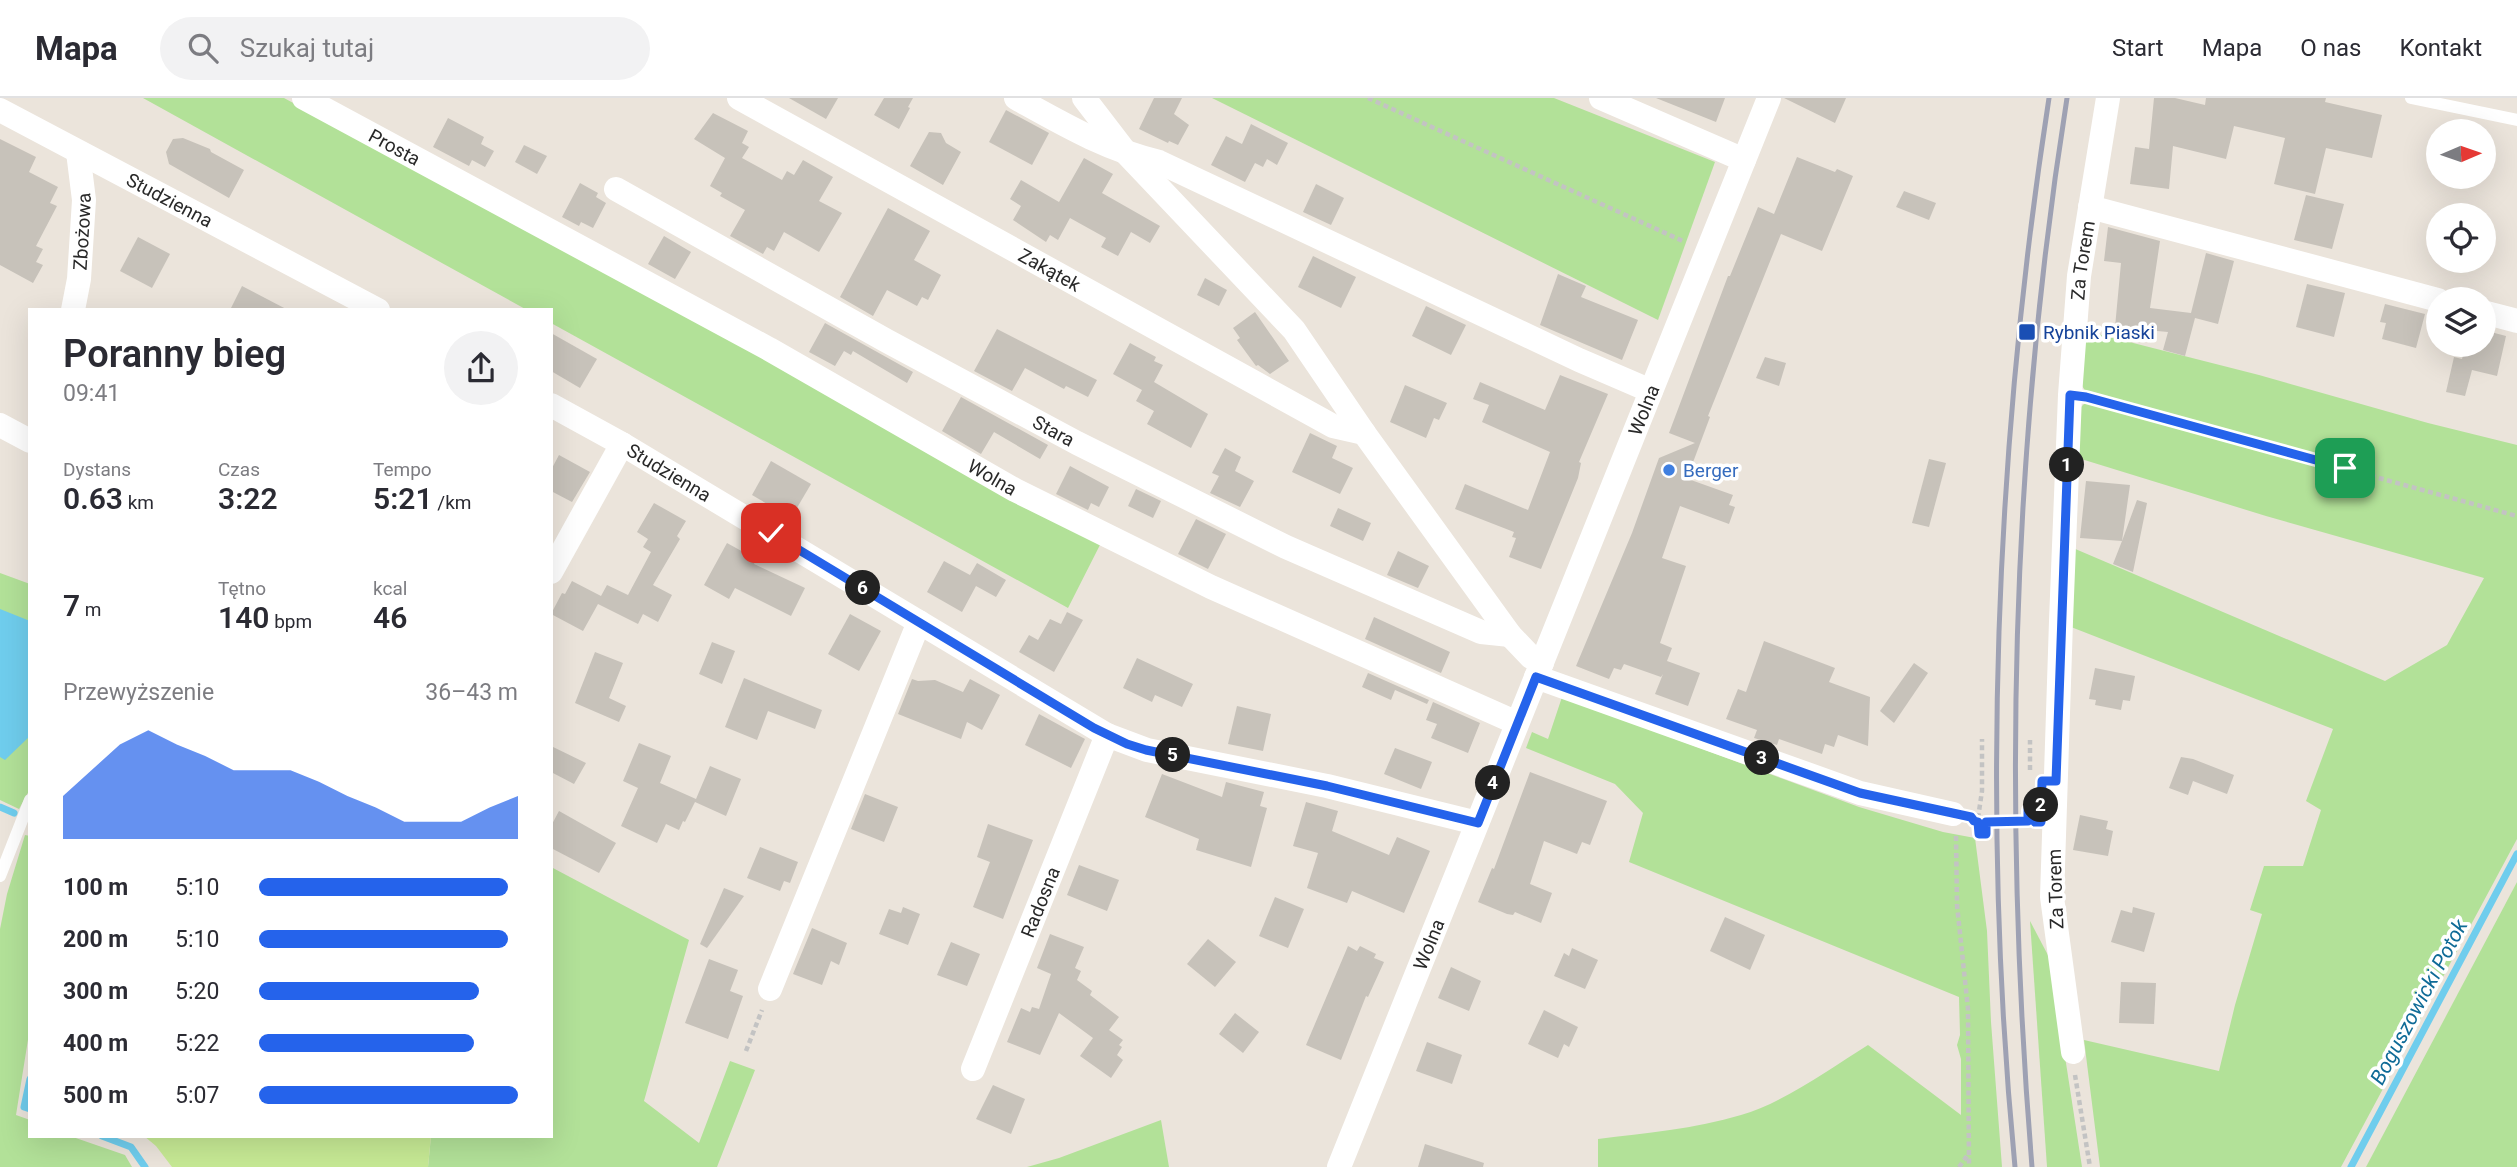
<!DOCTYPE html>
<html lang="pl">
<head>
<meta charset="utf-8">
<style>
	:root { --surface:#fff; --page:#f2f2f3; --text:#2b2b33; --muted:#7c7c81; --line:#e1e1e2; --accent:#2563eb }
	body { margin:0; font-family:Roboto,sans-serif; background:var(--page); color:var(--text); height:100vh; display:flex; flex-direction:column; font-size:26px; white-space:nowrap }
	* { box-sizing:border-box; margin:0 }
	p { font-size:23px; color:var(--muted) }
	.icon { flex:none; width:38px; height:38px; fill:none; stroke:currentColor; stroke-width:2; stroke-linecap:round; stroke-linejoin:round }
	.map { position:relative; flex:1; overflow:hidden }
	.drawer { position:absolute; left:28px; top:210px; width:525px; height:830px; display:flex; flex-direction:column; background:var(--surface); border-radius:0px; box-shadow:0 7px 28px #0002 }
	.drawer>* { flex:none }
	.needle { width:46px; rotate:88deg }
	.tools { position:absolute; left:2426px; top:21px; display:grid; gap:14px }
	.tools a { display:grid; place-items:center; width:70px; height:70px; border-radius:50%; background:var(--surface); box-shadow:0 7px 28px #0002; font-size:35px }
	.pin { position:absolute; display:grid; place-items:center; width:60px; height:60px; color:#fff; margin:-30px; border-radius:14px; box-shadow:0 4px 10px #0006 }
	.km { position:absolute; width:35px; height:35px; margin:-18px; border-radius:50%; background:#222; color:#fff; font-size:19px; line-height:35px; text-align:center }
	.round { display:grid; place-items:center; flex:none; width:74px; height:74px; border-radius:37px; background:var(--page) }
	.headline { display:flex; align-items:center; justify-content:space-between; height:119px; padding:0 35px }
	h1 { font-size:38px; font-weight:600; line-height:52px }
	.figures { display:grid; grid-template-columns:repeat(3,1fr); gap:10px; height:119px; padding:7px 35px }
	.figures div { display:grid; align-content:center }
	.figures b { font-size:30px; font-weight:600 }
	.figures small { font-size:19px; font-weight:400 }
	.figures p { font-size:19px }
	.chart { height:196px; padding:14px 35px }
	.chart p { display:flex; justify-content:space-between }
	.chart svg { width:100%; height:126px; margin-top:7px; fill:var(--accent); opacity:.7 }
	ul { padding:0 35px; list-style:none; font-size:23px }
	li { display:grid; grid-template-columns:112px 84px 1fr; align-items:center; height:52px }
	li i { height:18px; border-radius:9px; background:var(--accent) }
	header { display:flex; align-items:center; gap:42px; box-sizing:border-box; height:98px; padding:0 35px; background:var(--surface); border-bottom:2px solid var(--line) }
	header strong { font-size:33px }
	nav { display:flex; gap:38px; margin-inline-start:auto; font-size:24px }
	.search { width:490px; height:63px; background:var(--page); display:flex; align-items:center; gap:18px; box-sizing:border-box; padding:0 24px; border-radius:38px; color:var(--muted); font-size:26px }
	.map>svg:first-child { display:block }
	.green { fill:#b2e198 }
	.pitch { fill:#c6e994 }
	.water { fill:#6fcded }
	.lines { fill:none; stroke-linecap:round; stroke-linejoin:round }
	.stream { stroke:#6fcded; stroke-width:7 }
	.building { fill:#c7c2ba }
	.path { stroke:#c3c3c3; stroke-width:4.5; stroke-dasharray:5 3.5; stroke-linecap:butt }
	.lane { stroke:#fff; stroke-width:12 }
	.street { stroke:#fff; stroke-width:24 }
	.rail { stroke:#9ea1b3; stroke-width:5 }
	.route-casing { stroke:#fff; stroke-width:14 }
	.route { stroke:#2563eb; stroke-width:9 }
	.transit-dot { fill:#1a4fb4; stroke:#fff; stroke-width:2.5 }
	.shop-dot { fill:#3f7fe0; stroke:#fff; stroke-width:2.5 }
	.labels { text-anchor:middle; stroke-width:7; stroke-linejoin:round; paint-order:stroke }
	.street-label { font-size:19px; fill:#292929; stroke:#fff }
	.transit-label { font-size:19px; fill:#164399; stroke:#fff; text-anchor:start }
	.shop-label { font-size:19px; fill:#366cbe; stroke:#fff; text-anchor:start }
	.water-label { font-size:21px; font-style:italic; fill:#0f6b97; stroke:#fff }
</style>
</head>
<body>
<header>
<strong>Mapa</strong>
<div class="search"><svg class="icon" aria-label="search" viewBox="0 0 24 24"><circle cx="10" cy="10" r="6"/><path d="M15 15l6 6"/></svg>Szukaj tutaj</div>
<nav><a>Start</a><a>Mapa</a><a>O nas</a><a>Kontakt</a></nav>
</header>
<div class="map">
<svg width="2517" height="1069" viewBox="0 0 2517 1069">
	<rect width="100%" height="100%" fill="#ebe4db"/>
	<g class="green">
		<polygon points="143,0 284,0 1103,441 1068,510 551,225 551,212 527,212"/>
		<polygon points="1212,0 1554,0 1715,64 1658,222"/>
		<path d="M2086,233l173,44 169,48 89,22v394l-176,328h-241l-16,-127 135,31 16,-66 27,-91 -12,-4 14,-44h39l18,-56 -15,-9 27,-72 -262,-102 2,-79 312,133 62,-36 37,-67 -218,-62 -188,-58 3,-51 4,-4c1,-7 2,-11 -3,-17z"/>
		<polygon points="0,475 30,486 30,691 19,711 0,702"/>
		<path d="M1562,599l297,110 84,25 32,6 12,93 4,91 11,145h-404v-28c47,-6 97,-10 143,-24 42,-12 90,-47 127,-70l93,70v-56l-4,-14 3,-10 -1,-38 -330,-135 14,-49 -28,-29 -89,-36 6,-16 16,7z"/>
		<polygon points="25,737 30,738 30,929 16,1017 30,1022 30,1038 70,1038 125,1057 132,1069 0,1069 0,831 7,796"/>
		<polygon points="551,769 689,842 644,1003 699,1045 730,963 755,972 717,1069 428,1069 431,1038 551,1038"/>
		<polygon points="2517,784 2517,1069 2366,1069"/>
		<polygon points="2030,823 2050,861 2082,1069 2047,1069"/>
		<polygon points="1161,1022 1169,1069 1027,1069 1059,1060"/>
	</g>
	<polygon class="pitch" points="144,1038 431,1038 428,1069 172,1069 156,1048"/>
	<polygon class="water" points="0,511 30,523 30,638 5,662 0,659"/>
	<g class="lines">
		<g class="stream">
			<polyline points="0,709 14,715"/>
			<polyline points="30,981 24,1009 30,1011"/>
			<polyline points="102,1038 131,1049 145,1069"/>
			<polyline points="2351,1069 2517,756"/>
		</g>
	</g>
	<g class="building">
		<polygon points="789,0 838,0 826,21"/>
		<polygon points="884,0 913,0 908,9 910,10 899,31 874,17"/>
		<polygon points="1154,0 1182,0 1174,16 1189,27 1178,47 1169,43 1168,45 1139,31"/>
		<polygon points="1656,0 1725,0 1716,24"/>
		<polygon points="1784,0 1846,0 1835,25"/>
		<polygon points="2154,0 2175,0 2205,7 2206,0 2326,0 2325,4 2382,17 2372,60 2326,50 2315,96 2274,86 2285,40 2234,28 2226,61 2173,48 2169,91 2130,86 2135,49 2149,51"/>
		<polygon points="1006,12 1049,35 1032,67 989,44"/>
		<polygon points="713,15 748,33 742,45 749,49 742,60 782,82 787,73 794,77 803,62 833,79 819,103 842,115 819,154 784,134 774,153 767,149 763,156 730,138 745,112 720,98 722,95 710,88 725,60 694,41"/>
		<polygon points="448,20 484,39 481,46 494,53 485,69 472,62 469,68 433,49"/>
		<polygon points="1251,26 1288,45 1277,67 1267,61 1263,69 1255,65 1245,84 1211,67 1226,38 1242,46"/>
		<polygon points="929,34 941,35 946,45 961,54 943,87 910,68"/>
		<polygon points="183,40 210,51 211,54 244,72 229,100 169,66 166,54 173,41"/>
		<polygon points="0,41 36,59 29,74 58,89 50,105 57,108 36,148 43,151 36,164 43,167 33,185 0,167"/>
		<polygon points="524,47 547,58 537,76 515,64"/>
		<polygon points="1797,59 1835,74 1837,71 1853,78 1822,153 1781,136 1708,318 1710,319 1692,367 1696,368 1691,382 1733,397 1729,407 1735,409 1729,426 1680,408 1662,460 1686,468 1660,545 1672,550 1667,563 1700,575 1688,608 1655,596 1663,576 1661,579 1624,566 1621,572 1614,570 1609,581 1576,568 1632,435 1659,360 1695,345 1669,335 1728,178 1730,178 1758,109 1774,116"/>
		<polygon points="1084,60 1113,76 1102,95 1160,128 1150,145 1131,134 1118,158 1101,149 1106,140 1070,120 1058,142 1050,137 1046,144 1013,122 1021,108 1010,101 1021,82 1059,104"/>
		<polygon points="580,85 598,95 596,99 606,105 593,130 581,124 579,128 562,119"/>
		<polygon points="1316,86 1344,100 1331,127 1303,114"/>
		<polygon points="1904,93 1936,105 1929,122 1896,109"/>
		<polygon points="2306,97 2344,106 2332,151 2294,142"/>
		<polygon points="888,110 930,133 914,162 941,177 928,202 922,199 917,208 887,192 873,218 840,199"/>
		<polygon points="2108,129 2160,143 2150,210 2191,215 2206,155 2234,163 2218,226 2195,220 2185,258 2163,252 2168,234 2115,229 2121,165 2104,163"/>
		<polygon points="664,138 691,154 675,181 648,166"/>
		<polygon points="138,139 170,156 152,190 120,173"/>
		<polygon points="1313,158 1356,179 1341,210 1298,189"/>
		<polygon points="1558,176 1586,188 1581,199 1638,222 1622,262 1540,227"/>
		<polygon points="1205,180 1227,192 1219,208 1197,197"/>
		<polygon points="2307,186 2345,195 2334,239 2296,229"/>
		<polygon points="242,188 288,212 230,212"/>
		<polygon points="2385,206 2425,216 2416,250 2382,241 2386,225 2380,224"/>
		<polygon points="1426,208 1466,227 1451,257 1412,238"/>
		<polygon points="1255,214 1289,263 1270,276 1258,267 1256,268 1237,242 1240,240 1233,230"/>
		<polygon points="825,225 913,274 907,285 853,253 851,257 844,253 835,268 809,254"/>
		<polygon points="997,231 1097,282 1088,299 1066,288 1064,291 1025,270 1012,293 974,273"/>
		<polygon points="2483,232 2506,238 2497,278 2472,272 2465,298 2446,294 2454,259 2462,261 2466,247 2483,247"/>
		<polygon points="551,235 597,261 580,290 551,273"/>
		<polygon points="1130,245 1156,259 1154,263 1163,267 1154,284 1208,316 1191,350 1147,326 1154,313 1136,303 1142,292 1113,276"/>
		<polygon points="1765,259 1786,265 1779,288 1756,280"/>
		<polygon points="1560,277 1608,296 1579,364 1581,365 1578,380 1541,471 1509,459 1516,440 1512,439 1514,434 1455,411 1465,386 1528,412 1550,354 1482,324 1489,307 1473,301 1480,284 1545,312"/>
		<polygon points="1405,287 1447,305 1439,322 1434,320 1426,340 1390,324"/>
		<polygon points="961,299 1048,347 1040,361 994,334 981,356 942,333"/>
		<polygon points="1310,335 1337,348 1332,360 1353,370 1340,396 1292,374"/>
		<polygon points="1225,350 1241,359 1235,373 1254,383 1240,409 1210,395 1219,378 1212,375"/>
		<polygon points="559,357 590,374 572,404 551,393 551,372"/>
		<polygon points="1929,361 1946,365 1929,429 1912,425"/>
		<polygon points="771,363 811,386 791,420 752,397"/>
		<polygon points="1070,368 1109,389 1099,409 1091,405 1088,412 1056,396"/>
		<polygon points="2086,383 2130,387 2122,443 2137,402 2147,405 2133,474 2113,466 2122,443 2080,440"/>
		<polygon points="1136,391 1161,403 1153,420 1128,408"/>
		<polygon points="654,405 686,423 677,438 680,441 653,487 672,497 658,524 643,516 638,526 598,506 583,533 551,516 562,495 565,496 572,483 601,498 607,487 628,497 651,454 643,449 648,441 637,434"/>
		<polygon points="1338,410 1371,425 1363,443 1330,428"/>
		<polygon points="1196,421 1226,436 1208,471 1178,456"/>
		<polygon points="727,445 756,461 754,466 805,490 791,518 735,490 729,501 704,487"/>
		<polygon points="1398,453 1429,468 1418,490 1387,477"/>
		<polygon points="944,463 970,477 977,465 1006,482 996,499 976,488 962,514 927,494"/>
		<polygon points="1067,514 1083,522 1054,574 1019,554 1029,537 1038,542 1050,521 1061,526"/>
		<polygon points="850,516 881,533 859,573 828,556"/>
		<polygon points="1374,519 1450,554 1441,575 1365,541"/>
		<polygon points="1764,543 1835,570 1829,584 1870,599 1868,648 1838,637 1834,649 1825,646 1822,656 1779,641 1777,647 1754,640 1757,632 1726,621 1738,591 1746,594"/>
		<polygon points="712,544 735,553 722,586 699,576"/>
		<polygon points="595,554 623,565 609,600 626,608 619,624 575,605"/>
		<polygon points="1137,560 1193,586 1182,609 1155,597 1152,604 1123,590"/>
		<polygon points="1914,565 1928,575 1894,625 1880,613"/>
		<polygon points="2095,570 2135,578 2130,603 2123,602 2121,612 2095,607 2096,602 2089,601"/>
		<polygon points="1368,575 1429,602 1427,606 1395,592 1391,602 1362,589"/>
		<polygon points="744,580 822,612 815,631 768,613 757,642 725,629"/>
		<polygon points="912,581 918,583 935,582 963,594 970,581 1000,597 982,632 967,624 961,641 898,616"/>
		<polygon points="1433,604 1480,625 1468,655 1431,640 1437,626 1426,622"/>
		<polygon points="1237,608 1271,616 1263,653 1228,646"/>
		<polygon points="1039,616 1085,641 1071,670 1025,647"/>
		<polygon points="639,645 671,658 660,685 696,701 710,668 741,681 726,718 695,704 685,724 683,723 679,732 666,726 657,745 621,728 638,690 623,683"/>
		<polygon points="551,648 586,665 574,686 551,674"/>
		<polygon points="1395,650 1432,664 1421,691 1384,676"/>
		<polygon points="2181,659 2193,661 2234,677 2227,696 2193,683 2188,697 2169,690"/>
		<polygon points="1530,674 1607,703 1590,747 1582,744 1577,756 1544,743 1530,786 1552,795 1541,825 1515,814 1513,817 1507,816 1478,804 1492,770 1494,771"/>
		<polygon points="1162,676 1222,699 1226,684 1264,694 1260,708 1267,710 1251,769 1196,752 1199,741 1145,719"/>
		<polygon points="865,696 898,709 884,744 851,731"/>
		<polygon points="1306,704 1338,713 1332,733 1389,757 1397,739 1430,753 1404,815 1352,793 1347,805 1307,790 1318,755 1293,748"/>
		<polygon points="559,713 616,745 599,775 551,750 551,728"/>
		<polygon points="2080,717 2108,723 2106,731 2113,733 2108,758 2073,752"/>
		<polygon points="988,726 1033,742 1003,821 973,809 990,764 977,759"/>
		<polygon points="760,749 798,764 790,785 784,783 780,793 747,780"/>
		<polygon points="1079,767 1119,782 1107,813 1067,797"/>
		<polygon points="724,790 744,798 707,850 700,846"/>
		<polygon points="1275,799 1304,811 1288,850 1259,838"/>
		<polygon points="903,809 920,816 908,847 879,836 889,811 901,815"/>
		<polygon points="2133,809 2155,815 2144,854 2111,844 2121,812 2132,815"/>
		<polygon points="1725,819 1765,837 1750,872 1710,853"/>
		<polygon points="812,830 847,845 839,867 831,863 822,887 793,876"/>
		<polygon points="1050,836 1084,849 1075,870 1081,873 1077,882 1092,893 1090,897 1119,919 1109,932 1123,942 1119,947 1122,949 1117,957 1123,962 1111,980 1080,958 1093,940 1059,915 1040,957 1007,944 1021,910 1030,914 1032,909 1039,911 1051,876 1037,870"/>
		<polygon points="1208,841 1236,864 1215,889 1187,866"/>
		<polygon points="951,844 980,856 967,888 937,877"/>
		<polygon points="1348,848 1357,853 1360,848 1376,856 1374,860 1384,864 1368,899 1366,898 1341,962 1306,947"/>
		<polygon points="1572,850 1598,862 1585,891 1554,878 1564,855 1569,858"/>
		<polygon points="709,861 738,872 730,893 743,898 728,941 685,925"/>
		<polygon points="1451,869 1481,883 1469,913 1438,900"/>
		<polygon points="2121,884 2156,885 2154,926 2119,925"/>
		<polygon points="1544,912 1578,929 1569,949 1564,946 1558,960 1528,946"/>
		<polygon points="1235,915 1259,934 1243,955 1219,936"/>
		<polygon points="1427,944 1462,957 1452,986 1416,973"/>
		<polygon points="993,987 1025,1001 1011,1036 976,1021"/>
		<polygon points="1425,1046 1484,1065 1483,1069 1418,1069"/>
	</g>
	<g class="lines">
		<g class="path">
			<polyline points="1368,0 1685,144"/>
			<polyline points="2092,301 2517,418"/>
			<polyline points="2030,672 2030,642"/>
			<polyline points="1978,720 1982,693 1982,641"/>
			<polyline points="1973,722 1978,724 1979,736 1986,736 1986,724 2028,723 2028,712 2033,712"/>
			<polyline points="1956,738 1957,807 1968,911 1969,1069"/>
			<polyline points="746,953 762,912"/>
			<polyline points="2075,977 2090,1069"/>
			<polyline points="1959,1069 1967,1058"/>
		</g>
		<g class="lane">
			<polyline points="2411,0 2517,22"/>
			<polyline points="0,778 30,702"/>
		</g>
		<g class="street">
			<path id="s1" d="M304,0l465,251 246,141 196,97 306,136"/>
			<path id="s2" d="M739,0l594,328 31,7"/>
			<path d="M1016,0c47,26 89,51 143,64l420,198 72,31"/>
			<polyline points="1084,0 1127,56 1294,232 1364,335 1510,537 1531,559 1542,565"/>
			<polyline points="1601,0 1744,62"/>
			<path id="s3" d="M0,12l378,200"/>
			<path id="s4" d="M616,91l271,152 190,102 209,104 195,85 29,3"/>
			<polyline points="2090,109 2438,202"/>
			<path id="s5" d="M73,212l6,-31 5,-79 -6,-48"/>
			<polyline points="2483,214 2517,223"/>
			<path id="s6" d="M551,307l71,39 485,291 40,15 180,36 150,37"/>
			<polyline points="0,327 30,343"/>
			<polyline points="551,474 622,346"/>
			<polyline points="1536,579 1860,695 1953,716"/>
			<polyline points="770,891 919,524"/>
			<path id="s7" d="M2073,954l-21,-155 9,-276 9,-226 9,-119 29,-178"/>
			<path id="s8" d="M973,971l134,-334"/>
			<path id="s9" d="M1339,1069l430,-1069"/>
		</g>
		<g class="rail">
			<path d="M2015,1069c-34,-351 -20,-720 34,-1069"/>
			<path d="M2032,1069c-29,-355 -21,-716 35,-1069"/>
		</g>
	</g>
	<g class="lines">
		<g class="route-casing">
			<polyline id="route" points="771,435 1094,630 1127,646 1146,652 1327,688 1478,725 1536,579 1860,695 1971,719 1974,723 1978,724 1979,736 1986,736 1986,724 2028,723 2028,712 2034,712 2035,724 2041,724 2042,683 2056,683 2070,297 2086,299 2345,370"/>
		</g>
		<use href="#route" class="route"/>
	</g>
	<rect class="transit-dot" x="2018" y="225" width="18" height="18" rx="3.5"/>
	<circle class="shop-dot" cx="1669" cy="372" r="7"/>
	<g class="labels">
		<g class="street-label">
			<text dy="7" stroke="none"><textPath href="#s1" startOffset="103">Prosta</textPath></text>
			<text dy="7" stroke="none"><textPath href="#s3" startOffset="192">Studzienna</textPath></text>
			<text dy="7" stroke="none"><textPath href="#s5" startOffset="79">Zbożowa</textPath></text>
			<text dy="7" stroke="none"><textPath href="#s7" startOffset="794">Za Torem</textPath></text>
			<text dy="7" stroke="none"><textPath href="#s2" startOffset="355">Zakątek</textPath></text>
			<text dy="7" stroke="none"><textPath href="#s9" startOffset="816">Wolna</textPath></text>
			<text dy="7" stroke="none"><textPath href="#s4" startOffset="500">Stara</textPath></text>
			<text dy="7" stroke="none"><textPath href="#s6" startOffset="136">Studzienna</textPath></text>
			<text dy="7" stroke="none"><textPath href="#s1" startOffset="786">Wolna</textPath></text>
			<text transform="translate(2055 791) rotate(-92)" y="7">Za Torem</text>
			<text dy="7" stroke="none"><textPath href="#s8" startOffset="180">Radosna</textPath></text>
			<text dy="7" stroke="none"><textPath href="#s9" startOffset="240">Wolna</textPath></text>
		</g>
		<g class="transit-label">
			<text x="2043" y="241">Rybnik Piaski</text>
		</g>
		<g class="shop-label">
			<text x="1683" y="379">Berger</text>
		</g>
		<g class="water-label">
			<text transform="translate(2419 904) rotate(-62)" y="7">Boguszowicki Potok</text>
		</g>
	</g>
</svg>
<div class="tools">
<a><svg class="needle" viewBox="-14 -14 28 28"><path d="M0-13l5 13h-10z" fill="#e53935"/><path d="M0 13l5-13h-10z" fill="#7c7c81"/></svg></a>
<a><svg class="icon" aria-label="locate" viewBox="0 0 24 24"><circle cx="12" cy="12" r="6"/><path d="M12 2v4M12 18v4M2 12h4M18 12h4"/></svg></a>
<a><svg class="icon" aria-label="layers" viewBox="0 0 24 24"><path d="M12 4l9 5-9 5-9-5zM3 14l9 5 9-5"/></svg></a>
</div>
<div class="pin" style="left:2345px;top:370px;background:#1e9e55"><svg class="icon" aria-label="arrive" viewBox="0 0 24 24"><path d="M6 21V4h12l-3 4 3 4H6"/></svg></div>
<div class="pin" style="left:771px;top:435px;background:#d93025"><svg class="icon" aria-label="check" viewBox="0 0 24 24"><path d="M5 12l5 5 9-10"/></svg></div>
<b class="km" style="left:2067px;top:367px">1</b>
<b class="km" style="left:2041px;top:707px">2</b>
<b class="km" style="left:1762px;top:660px">3</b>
<b class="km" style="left:1493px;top:685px">4</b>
<b class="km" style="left:1173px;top:657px">5</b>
<b class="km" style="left:863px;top:490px">6</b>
<section class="drawer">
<div class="headline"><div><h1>Poranny bieg</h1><p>09:41</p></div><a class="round"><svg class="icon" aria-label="share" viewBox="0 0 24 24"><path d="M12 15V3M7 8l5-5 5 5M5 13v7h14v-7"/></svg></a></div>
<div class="figures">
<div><p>Dystans</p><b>0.63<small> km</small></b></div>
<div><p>Czas</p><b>3:22</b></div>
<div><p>Tempo</p><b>5:21<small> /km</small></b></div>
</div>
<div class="figures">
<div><b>7<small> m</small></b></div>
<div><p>Tętno</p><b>140<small> bpm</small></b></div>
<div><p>kcal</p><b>46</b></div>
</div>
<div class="chart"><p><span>Przewyższenie</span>36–43 m</p>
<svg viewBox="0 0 160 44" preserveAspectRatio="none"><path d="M0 44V29L10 20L20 11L30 6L40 11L50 15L60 20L70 20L80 20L90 24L100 29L110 33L120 38L130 38L140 38L150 33L160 29V44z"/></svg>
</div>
<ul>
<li><b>100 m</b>5:10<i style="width:96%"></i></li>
<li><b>200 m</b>5:10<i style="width:96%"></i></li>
<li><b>300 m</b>5:20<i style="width:85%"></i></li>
<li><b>400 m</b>5:22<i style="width:83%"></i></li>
<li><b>500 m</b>5:07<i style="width:100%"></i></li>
</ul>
</section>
</div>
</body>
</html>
